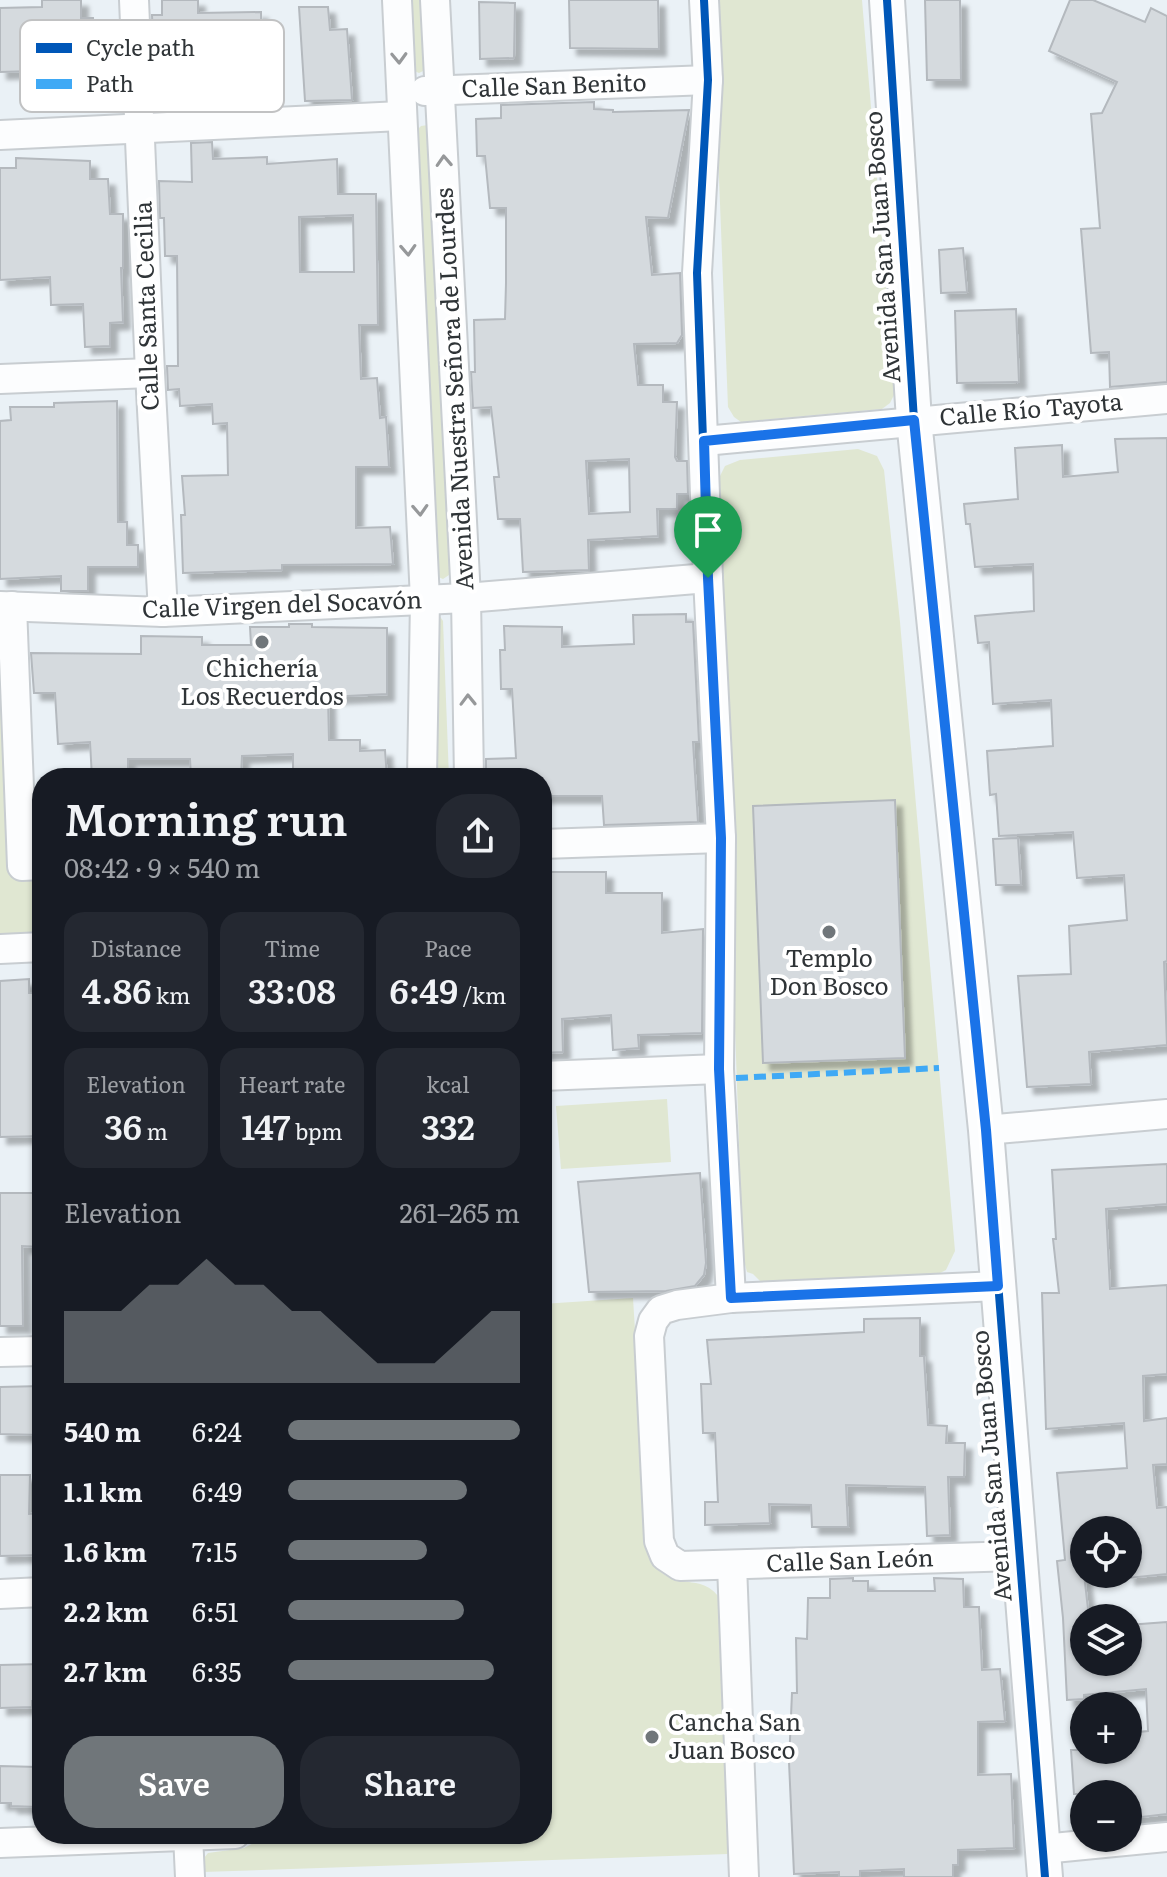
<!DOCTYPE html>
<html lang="en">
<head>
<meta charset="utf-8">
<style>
	:root { --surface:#171b24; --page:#242831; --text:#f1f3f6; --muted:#9ea1a6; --accent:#70767a }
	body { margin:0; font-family:Literata,serif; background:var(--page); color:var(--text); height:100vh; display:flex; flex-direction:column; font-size:30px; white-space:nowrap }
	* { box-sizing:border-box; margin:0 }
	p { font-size:26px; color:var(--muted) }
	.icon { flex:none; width:44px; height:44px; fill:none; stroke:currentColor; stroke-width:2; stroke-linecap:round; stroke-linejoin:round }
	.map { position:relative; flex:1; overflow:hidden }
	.details { position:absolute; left:32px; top:768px; width:520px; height:1076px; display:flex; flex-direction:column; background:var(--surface); border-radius:32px; box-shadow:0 2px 6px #0004 }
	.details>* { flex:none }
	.buttons { position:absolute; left:1070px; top:1516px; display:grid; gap:16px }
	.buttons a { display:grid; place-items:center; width:72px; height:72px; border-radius:50%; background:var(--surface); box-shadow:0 2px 6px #0004; font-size:40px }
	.pin { position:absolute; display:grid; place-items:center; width:68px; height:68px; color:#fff; margin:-82px -34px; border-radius:50% 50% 50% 0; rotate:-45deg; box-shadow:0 0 8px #0007 }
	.pin .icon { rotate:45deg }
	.round { display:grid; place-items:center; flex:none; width:84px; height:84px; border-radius:32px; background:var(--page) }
	.summary { display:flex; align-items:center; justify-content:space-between; height:136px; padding:0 32px }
	h1 { font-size:44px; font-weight:600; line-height:60px }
	.metrics { display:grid; grid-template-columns:repeat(3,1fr); gap:12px; height:136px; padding:8px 32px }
	.metrics div { display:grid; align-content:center; border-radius:20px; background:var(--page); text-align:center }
	.metrics b { font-size:34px; font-weight:600 }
	.metrics small { font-size:22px; font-weight:400 }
	.metrics p { font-size:22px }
	.chart { height:224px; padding:16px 32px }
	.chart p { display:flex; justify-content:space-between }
	.chart svg { width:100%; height:144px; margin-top:8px; fill:var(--accent); opacity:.7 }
	.primary-button { display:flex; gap:16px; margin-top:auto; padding:16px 32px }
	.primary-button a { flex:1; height:92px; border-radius:32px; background:var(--accent); color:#fff; font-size:32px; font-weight:600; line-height:92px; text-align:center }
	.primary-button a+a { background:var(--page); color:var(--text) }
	ul { padding:0 32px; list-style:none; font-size:26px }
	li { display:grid; grid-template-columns:128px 96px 1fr; align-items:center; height:60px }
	li i { height:20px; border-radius:10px; background:var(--accent) }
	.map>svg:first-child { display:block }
	.green { fill:#e0e7d2 }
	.building { fill:#d5dade; stroke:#b4b9be; stroke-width:2; fill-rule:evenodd; filter:url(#shadow) }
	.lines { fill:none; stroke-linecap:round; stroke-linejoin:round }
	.minor-casing { stroke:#c8cdd1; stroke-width:32 }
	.tertiary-casing { stroke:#c8cdd1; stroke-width:38 }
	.minor { stroke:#fcfdfe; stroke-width:28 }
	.tertiary { stroke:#fcfdfe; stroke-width:34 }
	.quiet { stroke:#3fa9f5; stroke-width:6; stroke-dasharray:12 6; stroke-linecap:butt }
	.cycleway-casing { stroke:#fff; stroke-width:13 }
	.cycleway { stroke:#0057b8; stroke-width:8 }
	.oneway { stroke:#96989a }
	.route-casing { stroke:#fff; stroke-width:16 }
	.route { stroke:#1a73e8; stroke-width:10 }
	.poi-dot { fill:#70767a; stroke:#fff; stroke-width:3 }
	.labels { text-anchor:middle; stroke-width:8; stroke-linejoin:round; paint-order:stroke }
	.street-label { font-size:24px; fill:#2f3437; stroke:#fff }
	.poi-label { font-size:24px; fill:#2f3437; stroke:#fff }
	.key { fill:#fff; stroke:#c1c2c3; stroke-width:2 }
	.key-label { font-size:22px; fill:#2f3437 }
</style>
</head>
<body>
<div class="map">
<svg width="1167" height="1877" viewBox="0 0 1167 1877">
	<defs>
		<filter id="shadow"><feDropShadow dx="7" dy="7" stdDeviation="2" flood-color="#0004"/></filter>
	</defs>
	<rect width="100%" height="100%" fill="#eaf1f6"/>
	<g class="green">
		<polygon points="406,0 425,0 425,70 419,73 412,70"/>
		<polygon points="712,0 862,0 895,393 890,403 882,409 741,422 734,417 728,407"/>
		<polygon points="428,125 452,573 443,579 436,576 416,131 421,126"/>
		<polygon points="858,449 877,456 884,470 900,622 955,1251 946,1270 928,1279 761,1282 753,1274 747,1272 743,1257 716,484 725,466 740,460"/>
		<polygon points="437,612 443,621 449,778 429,778"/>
		<polygon points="0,643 8,869 10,873 42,877 42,936 0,937"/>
		<polygon points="667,1099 671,1162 561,1169 556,1106"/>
		<path d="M633,1298l16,260c23,37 50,13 69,38l10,258 -525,18 1,-14 4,-5 36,-5 27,-14h271v-530z"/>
	</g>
	<g class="building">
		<polygon points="42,0 81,0 81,18 93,18 94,33 102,34 103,57 34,57 34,71 0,72 0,8 42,7"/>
		<polygon points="162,0 198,0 198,13 261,12 262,82 210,83 211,108 190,109 190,105 163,107 155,94 152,15 162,15"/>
		<polygon points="569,0 658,0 659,49 570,48"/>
		<polygon points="925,0 960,0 961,80 927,80"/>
		<polygon points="1070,0 1093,0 1145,22 1151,8 1167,16 1167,382 1110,387 1109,352 1091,353 1081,229 1100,228 1091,114 1102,113 1117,82 1049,51"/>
		<polygon points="479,2 515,3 514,58 480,59"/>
		<polygon points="299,7 328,7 330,30 347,29 352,100 305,101"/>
		<path d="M594,102v7l19,1v2l76,-2 -21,108 -22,-1 6,58 28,-2 2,62 -5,8 -43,1 4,41h25v17h14l-2,55 2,4h10l1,33h-11v15h-20l1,27 -70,4 1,30 -66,2 -3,-53h-22l-4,-42h5l-8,-70 -18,1 -2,-36h4l-1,-52 31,-1 1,-36v-75h-16l-5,-52h-8l-1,-37 25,-1v-13zM629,459l1,53 -41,2 -3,-53z"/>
		<path d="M212,142l1,17 54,-2v7l70,-5 1,35h38l2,131h-19l2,54 16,-1 3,40 6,-1 3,50h-33v61l34,-1 3,37 -111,1v5l-99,3 -2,-58h4l-3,-39 46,-1 -1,-52 -14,1 -1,-20 -32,2 -1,-17 -11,1 -1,-24h11l-1,-110h-12l-1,-38h-4l-1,-37 33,1 -1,-39zM353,215l1,57h-54l-1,-55z"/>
		<polygon points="16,158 90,161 90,179 108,179 110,214 123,214 123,268 121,268 123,322 110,323 110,346 85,347 83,304 51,305 50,277 0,280 0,168 16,168"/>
		<polygon points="963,248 967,292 941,293 939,250"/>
		<polygon points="1016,309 1019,382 957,383 955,311"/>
		<polygon points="117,401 118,522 127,522 127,545 138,545 138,567 88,567 88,591 61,591 61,576 0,579 0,421 11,420 10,407 54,407 54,403"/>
		<polygon points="1167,438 1167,961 1164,962 1167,1045 1089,1052 1091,1084 1027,1087 1018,976 1071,974 1069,926 1127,920 1124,875 1077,878 1073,832 999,836 996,794 990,795 987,751 1053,746 1051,700 993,704 989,642 978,643 975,616 1034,611 1033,564 975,567 970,524 966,524 964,504 1018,499 1015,448 1062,445 1063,477 1118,472 1115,439"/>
		<polygon points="686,614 686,622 693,622 699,742 693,742 698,822 604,825 602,796 542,796 542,778 486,778 486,759 516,758 512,689 501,689 500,650 505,650 504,626 562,627 562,647 634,644 633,615"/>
		<polygon points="289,624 312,624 312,627 387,628 387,694 328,697 329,740 360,740 360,751 385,750 387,778 293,778 293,754 242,756 241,778 191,778 190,759 128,759 128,778 92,778 90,742 58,744 55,693 34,693 31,653 141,654 141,636 202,637 202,645 251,645 250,627 289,627"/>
		<polygon points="895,800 905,1058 763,1063 753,806"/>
		<polygon points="1018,838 1021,885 996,885 993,839"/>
		<polygon points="542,872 606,872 606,893 662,893 662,933 703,929 702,1033 638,1035 639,1048 613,1050 611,1015 562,1019 563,1052 542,1053"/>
		<polygon points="29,979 29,993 42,993 42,1136 0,1137 0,981"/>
		<polygon points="1167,1164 1167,1204 1106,1209 1110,1289 1167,1285 1167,1374 1143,1376 1144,1421 1167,1418 1167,1464 1153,1465 1157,1508 1167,1507 1167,1574 1128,1578 1128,1530 1084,1530 1084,1574 1089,1618 1084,1618 1084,1662 1128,1662 1128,1625 1167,1622 1167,1814 1133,1818 1131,1794 1074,1794 1071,1750 1128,1750 1128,1733 1148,1731 1146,1689 1084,1695 1084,1699 1067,1700 1063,1618 1057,1561 1065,1560 1057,1473 1127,1468 1124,1423 1046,1429 1042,1293 1059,1293 1053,1239 1056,1239 1052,1170"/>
		<polygon points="700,1173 706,1263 704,1275 695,1286 666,1291 589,1292 578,1182"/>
		<polygon points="0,1193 42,1193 42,1247 22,1246 23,1326 0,1326"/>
		<polygon points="920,1318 920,1356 924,1356 928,1425 947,1426 946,1443 965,1443 964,1477 948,1477 950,1535 927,1536 925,1487 846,1485 848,1527 812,1527 811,1505 769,1504 770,1523 705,1525 705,1502 718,1502 715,1433 703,1433 701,1384 711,1384 707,1340 864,1332 864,1319"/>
		<polygon points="42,1386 42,1435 0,1434 0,1387"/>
		<polygon points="0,1475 30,1475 29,1514 42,1513 42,1555 0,1556"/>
		<polygon points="853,1578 853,1581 868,1581 868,1591 935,1591 934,1578 963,1579 964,1607 979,1607 982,1670 1000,1669 1005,1721 978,1722 978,1775 1011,1774 1014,1848 958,1850 958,1865 953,1865 953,1877 904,1877 904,1869 860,1871 860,1877 839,1877 839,1872 794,1874 789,1762 792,1693 797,1693 796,1638 807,1639 808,1598 830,1598 830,1579"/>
		<polygon points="42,1664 42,1701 32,1701 32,1707 0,1708 0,1665"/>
		<polygon points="0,1766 38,1767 38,1807 11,1806 11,1803 0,1803"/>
	</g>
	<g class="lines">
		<g class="minor-casing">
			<g id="minor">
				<polyline points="134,0 150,373 163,612"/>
				<polyline points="397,0 425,600 422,778"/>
				<polyline points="435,0 466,598 469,778"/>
				<polyline points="704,0 708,80 697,273 708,578 721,838 719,1069 731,1298"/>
				<polyline points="425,91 708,80"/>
				<polyline points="0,135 401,116"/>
				<polyline points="0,379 150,373"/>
				<polyline points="704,441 1167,399"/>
				<polyline points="0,606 163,612 466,598 708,578"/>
				<polyline points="12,606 22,866 42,865"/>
				<polyline points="542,844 721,838"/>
				<polyline points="0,949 42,947"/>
				<polyline points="542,1076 719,1069"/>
				<polyline points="986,1130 1167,1114"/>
				<polyline points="998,1286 731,1298 677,1305 661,1310 653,1321 649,1336 659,1541 665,1556 680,1566 1020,1556"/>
				<polyline points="0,1352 42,1351"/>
				<polyline points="732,1565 744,1877"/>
				<polyline points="0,1594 42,1592"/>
				<polyline points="188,1835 190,1877"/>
				<polyline points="0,1843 235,1834"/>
				<polyline points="1043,1849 1167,1837"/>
			</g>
		</g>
		<g class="tertiary-casing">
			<polyline id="tertiary" points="887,0 914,420 986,1130 1045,1877"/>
		</g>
		<use href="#minor" class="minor"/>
		<use href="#tertiary" class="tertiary"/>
		<polyline class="quiet" points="736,1078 939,1068"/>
		<g class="cycleway-casing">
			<g id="cycleway">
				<polyline points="704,0 708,80 697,273 708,578 721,838 719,1069 731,1298"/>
				<polyline points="887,0 914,420 986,1130 1045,1877"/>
			</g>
		</g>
		<use href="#cycleway" class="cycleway"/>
	</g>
	<defs><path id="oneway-chevron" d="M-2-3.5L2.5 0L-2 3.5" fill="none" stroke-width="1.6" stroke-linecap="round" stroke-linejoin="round" transform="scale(2)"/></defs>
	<g class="oneway">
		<use href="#oneway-chevron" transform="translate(399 58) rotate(88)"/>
		<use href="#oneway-chevron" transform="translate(444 161) rotate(-93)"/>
		<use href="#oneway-chevron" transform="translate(408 250) rotate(87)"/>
		<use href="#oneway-chevron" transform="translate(420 510) rotate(87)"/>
		<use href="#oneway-chevron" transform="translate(468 700) rotate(-91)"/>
	</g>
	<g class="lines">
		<g class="route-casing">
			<polygon id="route" points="914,420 986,1130 998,1286 731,1298 719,1069 721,838 708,578 704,441"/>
		</g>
		<use href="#route" class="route"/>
	</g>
	<g class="poi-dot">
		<circle cx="262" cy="642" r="8"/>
		<circle cx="829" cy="932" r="8"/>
		<circle cx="652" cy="1737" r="8"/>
	</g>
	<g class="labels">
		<g class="street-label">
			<text transform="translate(554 86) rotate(-2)" y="8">Calle San Benito</text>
			<text transform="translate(883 247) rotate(-94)" y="8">Avenida San Juan Bosco</text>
			<text transform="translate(147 306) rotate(-92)" y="8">Calle Santa Cecilia</text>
			<text transform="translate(455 389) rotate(-93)" y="8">Avenida Nuestra Señora de Lourdes</text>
			<text transform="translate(1031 410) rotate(-5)" y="8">Calle Río Tayota</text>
			<text transform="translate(282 605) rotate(-2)" y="8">Calle Virgen del Socavón</text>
			<text transform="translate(992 1466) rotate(-95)" y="8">Avenida San Juan Bosco</text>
			<text transform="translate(850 1561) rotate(-2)" y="8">Calle San León</text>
		</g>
		<g class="poi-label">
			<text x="262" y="677">Chichería<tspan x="262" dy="28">Los Recuerdos</tspan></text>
			<text x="829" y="967">Templo<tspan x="829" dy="28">Don Bosco</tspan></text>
			<text x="668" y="1731" text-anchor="start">Cancha San<tspan x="668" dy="28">Juan Bosco</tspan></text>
		</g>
	</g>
	<rect x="20" y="20" width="264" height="92" rx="12" class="key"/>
	<rect x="36" y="43" width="36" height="10" fill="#0057b8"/>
	<rect x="36" y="79" width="36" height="10" fill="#3fa9f5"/>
	<g class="key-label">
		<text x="86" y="56">Cycle path</text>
		<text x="86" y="92">Path</text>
	</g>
</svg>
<div class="buttons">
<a><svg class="icon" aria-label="locate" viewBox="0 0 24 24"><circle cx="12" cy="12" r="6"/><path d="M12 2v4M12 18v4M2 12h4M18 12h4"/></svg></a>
<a><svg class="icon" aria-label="layers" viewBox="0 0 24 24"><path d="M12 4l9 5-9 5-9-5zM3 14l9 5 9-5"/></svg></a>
<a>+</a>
<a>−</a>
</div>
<div class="pin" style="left:708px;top:578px;background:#1e9e55"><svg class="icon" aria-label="arrive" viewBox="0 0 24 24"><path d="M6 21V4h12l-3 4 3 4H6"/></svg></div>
<section class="details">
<div class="summary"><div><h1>Morning run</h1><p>08:42 · 9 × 540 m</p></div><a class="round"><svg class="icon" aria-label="share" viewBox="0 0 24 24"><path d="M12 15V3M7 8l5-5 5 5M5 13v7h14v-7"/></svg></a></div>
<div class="metrics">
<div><p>Distance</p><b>4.86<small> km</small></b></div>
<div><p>Time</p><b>33:08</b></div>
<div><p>Pace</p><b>6:49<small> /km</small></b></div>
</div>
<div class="metrics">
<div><p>Elevation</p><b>36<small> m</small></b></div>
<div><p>Heart rate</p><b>147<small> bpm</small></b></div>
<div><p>kcal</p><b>332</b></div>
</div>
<div class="chart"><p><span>Elevation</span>261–265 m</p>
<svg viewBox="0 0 160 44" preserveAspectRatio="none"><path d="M0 44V22L10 22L20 22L30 14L40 14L50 6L60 14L70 14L80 22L90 22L100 30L110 38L120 38L130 38L140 30L150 22L160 22V44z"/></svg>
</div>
<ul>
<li><b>540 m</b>6:24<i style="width:100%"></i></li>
<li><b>1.1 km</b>6:49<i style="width:77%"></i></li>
<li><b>1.6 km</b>7:15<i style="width:60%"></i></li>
<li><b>2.2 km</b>6:51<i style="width:76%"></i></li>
<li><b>2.7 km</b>6:35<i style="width:89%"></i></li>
</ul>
<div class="primary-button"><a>Save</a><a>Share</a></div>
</section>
</div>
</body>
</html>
